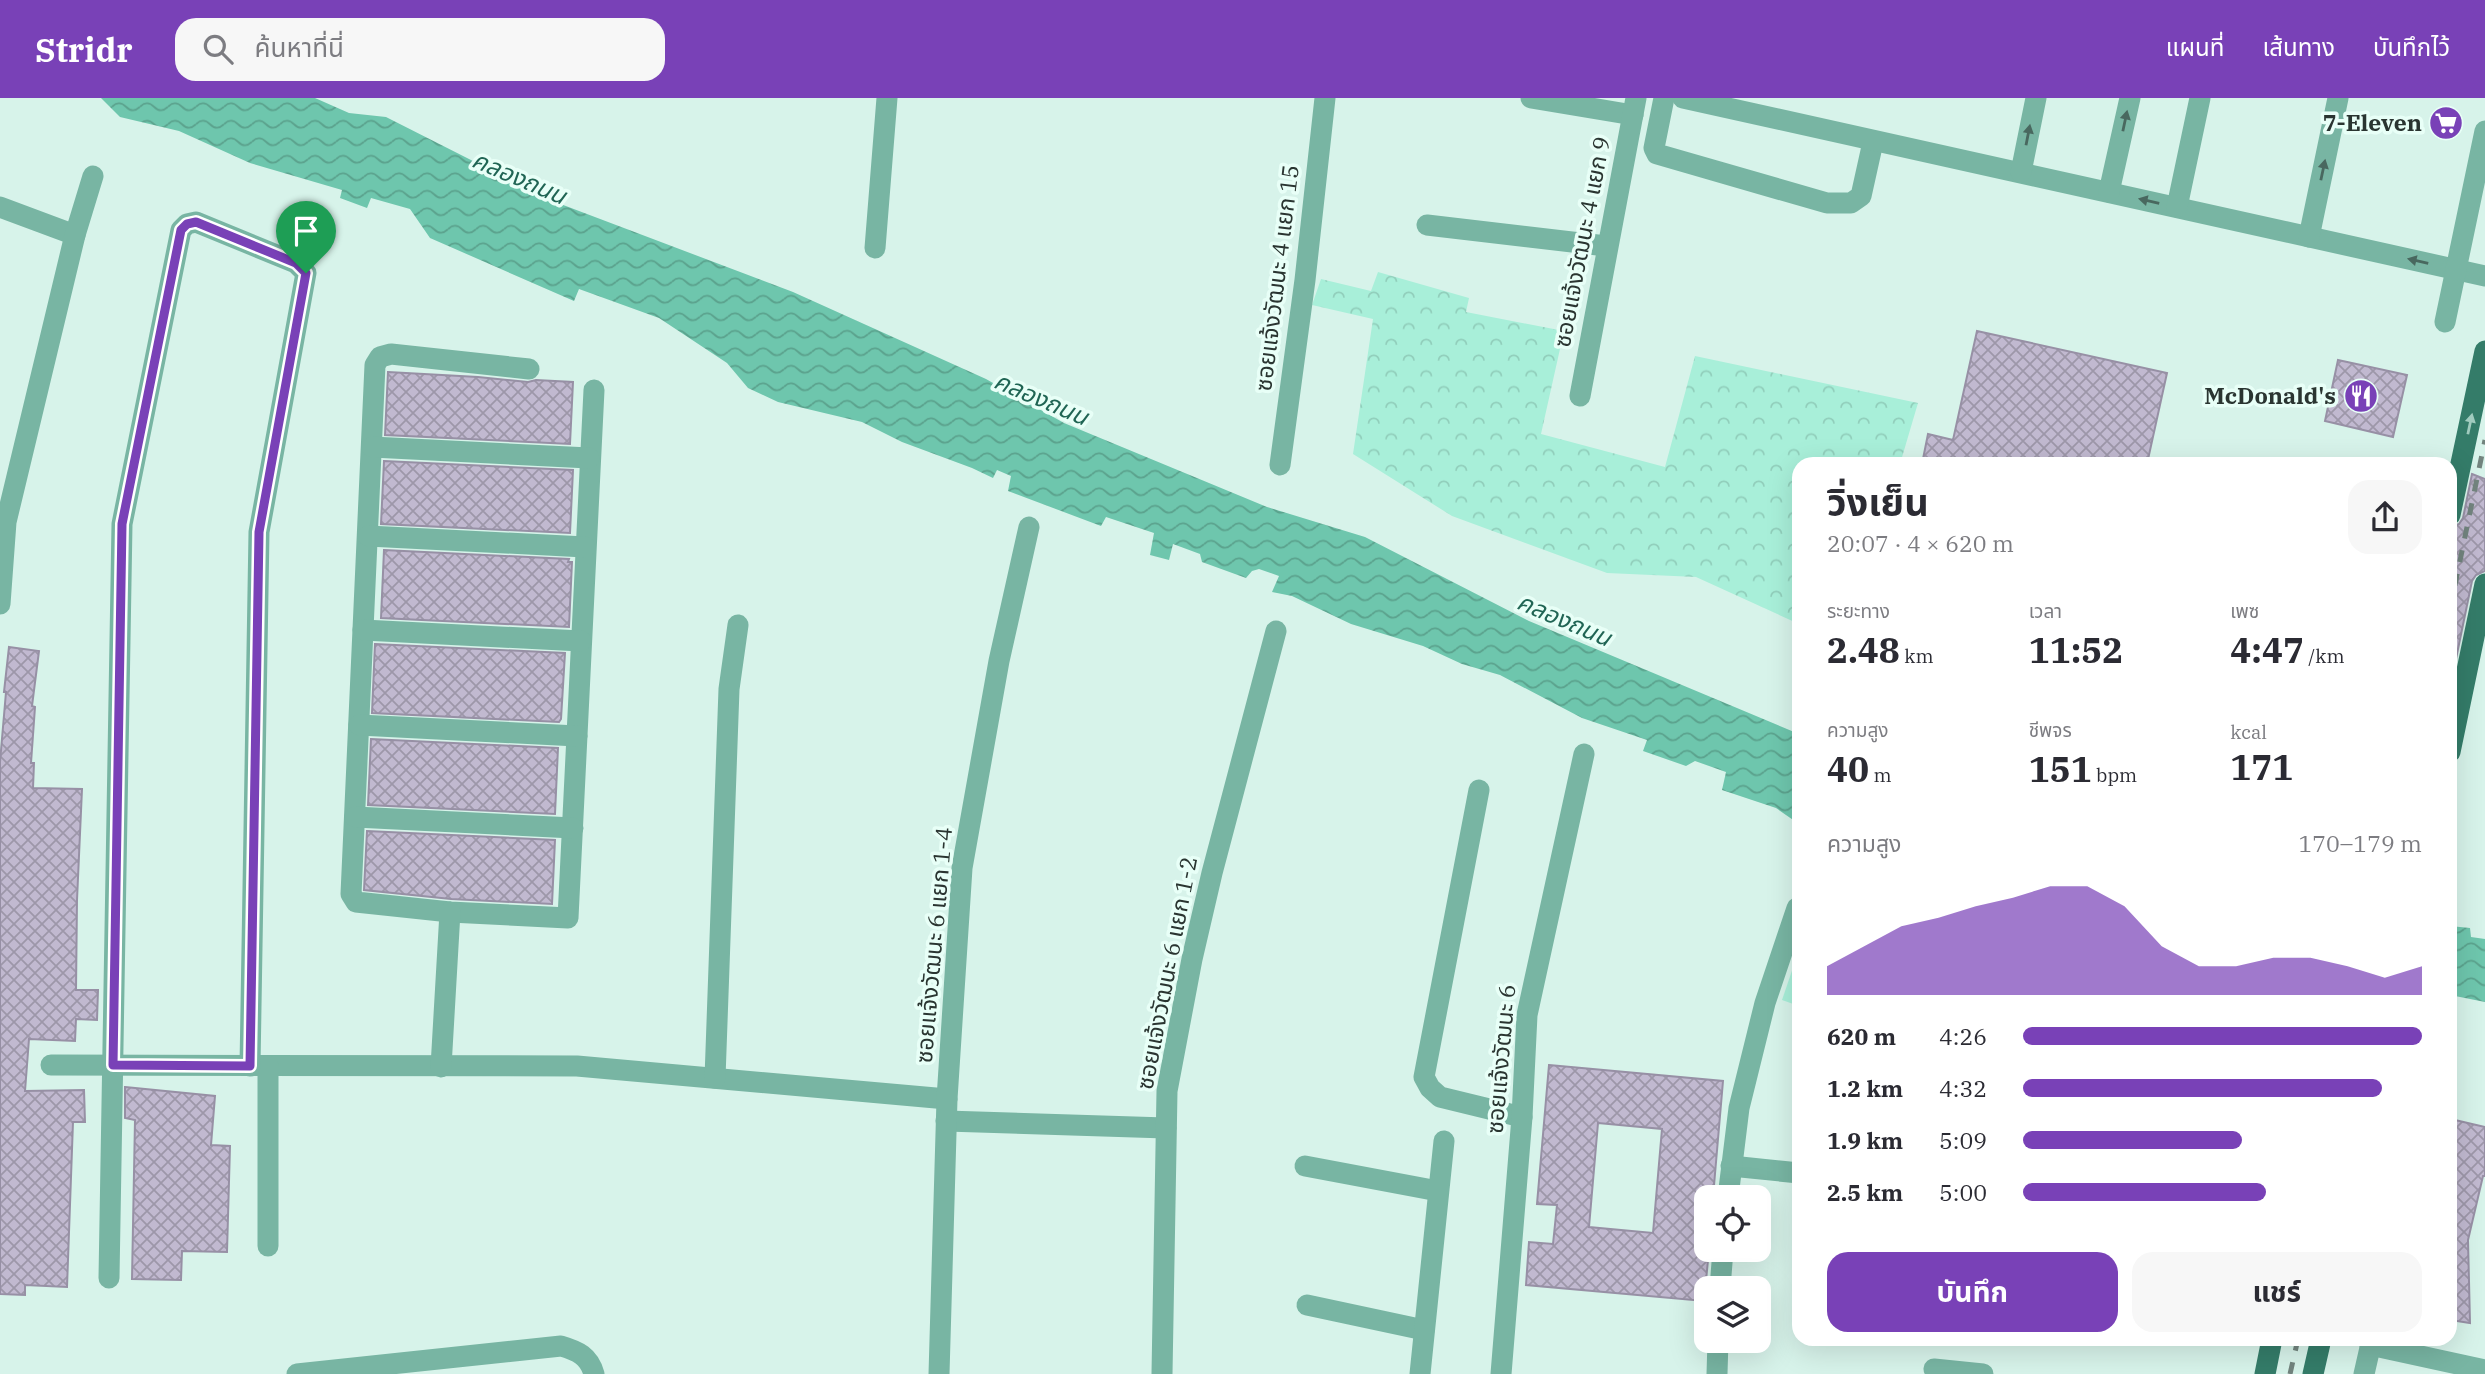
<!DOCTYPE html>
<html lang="th">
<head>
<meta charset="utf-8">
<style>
	:root { --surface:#fff; --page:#f7f7f7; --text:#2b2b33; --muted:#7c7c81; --accent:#7941b7 }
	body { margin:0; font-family:"IBM Plex Serif","Noto Sans Thai",serif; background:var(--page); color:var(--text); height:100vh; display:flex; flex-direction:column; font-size:26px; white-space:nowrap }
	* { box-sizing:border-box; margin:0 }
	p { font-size:23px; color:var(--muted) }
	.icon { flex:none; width:38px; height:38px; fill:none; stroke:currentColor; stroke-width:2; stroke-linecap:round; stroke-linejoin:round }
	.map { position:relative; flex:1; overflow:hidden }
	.sheet { position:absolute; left:1792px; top:359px; width:665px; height:889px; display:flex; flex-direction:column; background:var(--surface); border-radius:21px; box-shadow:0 7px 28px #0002 }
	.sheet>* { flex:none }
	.controls { position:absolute; left:1694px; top:1087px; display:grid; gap:14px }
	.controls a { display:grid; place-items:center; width:77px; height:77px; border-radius:14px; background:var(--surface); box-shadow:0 7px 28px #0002; font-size:35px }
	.pin { position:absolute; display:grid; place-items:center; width:60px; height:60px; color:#fff; margin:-72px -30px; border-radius:50% 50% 50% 0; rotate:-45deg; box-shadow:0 0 7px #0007 }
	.pin .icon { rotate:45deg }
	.round { display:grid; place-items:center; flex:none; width:74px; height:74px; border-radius:21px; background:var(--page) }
	.summary { display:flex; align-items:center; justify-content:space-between; height:119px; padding:0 35px }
	h1 { font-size:38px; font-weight:700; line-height:52px }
	.stats { display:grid; grid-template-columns:repeat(3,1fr); gap:10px; height:119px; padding:7px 35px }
	.stats div { display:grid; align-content:center }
	.stats b { font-size:35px; font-weight:700 }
	.stats small { font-size:19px; font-weight:400 }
	.stats p { font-size:19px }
	.chart { height:196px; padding:14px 35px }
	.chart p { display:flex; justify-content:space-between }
	.chart svg { width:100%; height:126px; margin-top:7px; fill:var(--accent); opacity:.7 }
	.primary-button { display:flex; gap:14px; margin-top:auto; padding:14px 35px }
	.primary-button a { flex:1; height:80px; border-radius:21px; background:var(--accent); color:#fff; font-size:28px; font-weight:700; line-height:80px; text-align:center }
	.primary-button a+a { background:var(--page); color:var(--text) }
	ul { padding:0 35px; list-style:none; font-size:23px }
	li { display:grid; grid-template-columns:112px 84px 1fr; align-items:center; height:52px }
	li i { height:18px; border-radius:9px; background:var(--accent) }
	header { display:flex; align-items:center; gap:42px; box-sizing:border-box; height:98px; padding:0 35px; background:var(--accent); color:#fff }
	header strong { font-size:33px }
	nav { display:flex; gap:38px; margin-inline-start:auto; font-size:24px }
	.search { width:490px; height:63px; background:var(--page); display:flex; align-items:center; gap:18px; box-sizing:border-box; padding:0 24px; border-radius:21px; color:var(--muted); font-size:26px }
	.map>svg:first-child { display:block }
	.forest { fill:url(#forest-crowns) }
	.green { fill:#a8efd9 }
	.water { fill:url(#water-waves) }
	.building { fill:url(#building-cross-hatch); stroke:#9790a5; stroke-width:2; fill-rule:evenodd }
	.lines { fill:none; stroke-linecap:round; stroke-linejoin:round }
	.street { stroke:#78b5a3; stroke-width:21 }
	.primary { stroke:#347c69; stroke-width:21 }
	.rail { stroke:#72847e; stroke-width:5; stroke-dasharray:12 12; stroke-linecap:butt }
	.oneway { fill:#49685f }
	.oneway2 { fill:#a0cbbe }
	.route-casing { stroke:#fff; stroke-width:14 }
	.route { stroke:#7941b7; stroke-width:9 }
	.labels { text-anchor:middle; stroke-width:7; stroke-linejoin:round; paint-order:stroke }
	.poi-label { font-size:23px; font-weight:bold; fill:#2a3531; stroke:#e8fff7; text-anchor:end }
	.street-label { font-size:23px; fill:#2a3531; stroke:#e8fff7 }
	.water-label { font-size:24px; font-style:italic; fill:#206554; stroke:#e8fff7 }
</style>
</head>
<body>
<header>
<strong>Stridr</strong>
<div class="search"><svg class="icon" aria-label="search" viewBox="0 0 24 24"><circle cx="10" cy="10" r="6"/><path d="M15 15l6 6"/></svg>ค้นหาที่นี่</div>
<nav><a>แผนที่</a><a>เส้นทาง</a><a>บันทึกไว้</a></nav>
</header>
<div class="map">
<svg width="2485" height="1276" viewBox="0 0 2485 1276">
	<defs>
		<pattern id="forest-crowns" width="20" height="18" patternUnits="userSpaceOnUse" patternTransform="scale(1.75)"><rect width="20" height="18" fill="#a8efd9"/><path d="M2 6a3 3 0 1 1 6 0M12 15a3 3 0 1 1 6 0" fill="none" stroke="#91cebb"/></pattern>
		<pattern id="water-waves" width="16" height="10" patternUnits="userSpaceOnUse" patternTransform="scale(1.75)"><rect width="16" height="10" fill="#6ec6ad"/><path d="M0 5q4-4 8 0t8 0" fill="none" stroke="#5ba28d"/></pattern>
		<pattern id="building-cross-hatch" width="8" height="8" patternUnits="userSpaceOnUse" patternTransform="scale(1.75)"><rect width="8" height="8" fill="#c1b9d0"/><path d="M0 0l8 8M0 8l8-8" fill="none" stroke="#9d97a9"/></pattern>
	</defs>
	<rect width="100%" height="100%" fill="#d7f3ea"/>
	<polygon class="forest" points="1378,174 1469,200 1466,214 1564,233 1541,336 1665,369 1695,258 1918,305 1900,366 1799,366 1799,526 1696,479 1607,475 1452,418 1353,356 1373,221 1312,207 1321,181 1371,193"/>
	<polygon class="green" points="1799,852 1799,908 1782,902"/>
	<g class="water">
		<polygon points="101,0 315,0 349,15 386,19 550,102 793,194 986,281 1064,325 1267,409 1365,439 1529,523 1799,636 1799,726 1776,710 1722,692 1726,674 1695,663 1686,668 1643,653 1647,642 1582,620 1500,577 1462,566 1423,548 1351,526 1292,498 1272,494 1279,478 1259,471 1252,473 1246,480 1202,464 1200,456 1173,446 1169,462 1150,457 1154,435 1106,419 1101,428 1008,393 1011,378 997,372 993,380 972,370 902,344 862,324 778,304 748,290 727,265 659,220 579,191 574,203 430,140 410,111 371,100 367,110 340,100 342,92 250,65 179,33 120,19"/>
		<polygon points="2450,828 2470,830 2471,839 2485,841 2485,904 2450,897"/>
	</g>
	<g class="building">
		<polygon points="1977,233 2167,275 2147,366 1922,366 1928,336 1953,342"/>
		<polygon points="2338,262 2407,277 2393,339 2325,323"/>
		<polygon points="388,274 478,279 528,284 536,282 573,284 570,346 385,337"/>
		<polygon points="384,363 573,372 570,435 381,426"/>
		<polygon points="2472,376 2485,381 2485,473 2476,477 2472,483 2450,590 2450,430 2459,426 2463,420"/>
		<polygon points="384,452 569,461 568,464 572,464 569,529 381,520"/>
		<polygon points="375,546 565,555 561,621 559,624 372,615"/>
		<polygon points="9,549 39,553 32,608 35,609 31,665 34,665 33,690 82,691 77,802 76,892 98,892 97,922 76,921 75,943 29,941 25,993 84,992 85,1024 73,1024 67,1189 25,1187 25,1197 0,1196 0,664 6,594 4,594"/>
		<polygon points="371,641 558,650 555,716 368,707"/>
		<polygon points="367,733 555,742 552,806 451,801 364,792"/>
		<path d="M1549,967l174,16 -10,116h-7v53h3l-5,51 -178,-16 3,-43 24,2 4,-39 -20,-1zM1598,1025l64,6 -9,104 -64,-6z"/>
		<polygon points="125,989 215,998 211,1047 230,1048 227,1154 182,1153 181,1182 132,1181 135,1022 125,1020"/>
		<polygon points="2455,1022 2485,1029 2485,1078 2483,1078 2468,1142 2470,1225 2450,1222 2450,1042"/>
	</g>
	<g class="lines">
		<g class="street">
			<polyline points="1531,0 1633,17"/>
			<polyline points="1664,0 1654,50 1657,56 1827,105 1851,105 1861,98 1873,44"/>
			<polyline points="1683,0 2485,178"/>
			<polyline points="2021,74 2036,0"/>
			<polyline points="2109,94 2130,0"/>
			<polyline points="0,109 75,137"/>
			<polyline points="2177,109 2200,0"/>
			<polyline points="1427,127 1606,148"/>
			<polyline points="2309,139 2338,0"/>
			<polyline points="875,150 887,0"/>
			<polyline points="2445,224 2485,33"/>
			<polyline points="529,271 391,256 380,259 375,267 351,796 356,804 450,814 568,820 594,292"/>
			<polyline points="1580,298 1636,0"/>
			<polyline points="372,349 589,360"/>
			<polyline points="1280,367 1305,182 1325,0"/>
			<polyline points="368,438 585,449"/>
			<polyline points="0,506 6,424 75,137 93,78"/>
			<polyline points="363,532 581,543"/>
			<polyline points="359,627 577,638"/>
			<polyline points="1479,692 1424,979 1430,990 1440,999 1522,1019"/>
			<polyline points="355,719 573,730"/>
			<polyline points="51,967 577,968 947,1001"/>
			<polyline points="268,968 268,1148"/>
			<polyline points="441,969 450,814"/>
			<polyline points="715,980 729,591 738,527"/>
			<polyline points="946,1023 1166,1030"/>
			<polyline points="1305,1068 1438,1093"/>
			<polyline points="1731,1068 1799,1075"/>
			<polyline points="1728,1099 1739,1010 1765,905 1797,810"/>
			<polyline points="109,1180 122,426 181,132 187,126 196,124 296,165 306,175 259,434 250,968"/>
			<polyline points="1720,1190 1723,1152"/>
			<polyline points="1307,1207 1424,1232"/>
			<polyline points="2370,1247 2485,1272"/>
			<polyline points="1934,1271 1983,1276"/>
			<path d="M297,1276l264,-28c17,5 28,10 33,28"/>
			<polyline points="939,1276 947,1001 962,770 999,563 1029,429"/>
			<polyline points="1162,1276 1167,993 1192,861 1212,775 1276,533"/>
			<polyline points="1420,1276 1444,1043"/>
			<polyline points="1501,1276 1522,1019 1527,917 1584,656"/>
			<polyline points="1717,1276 1718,1242"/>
			<polyline points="2364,1276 2372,1241"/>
		</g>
		<g class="primary">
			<polyline points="2450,417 2485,253"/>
			<polyline points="2450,654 2485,486"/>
			<polyline points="2265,1276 2272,1241"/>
			<polyline points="2313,1276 2321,1241"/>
		</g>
		<g class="rail">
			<polyline points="2450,511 2485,342"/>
			<polyline points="2290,1276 2298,1241"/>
		</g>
	</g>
	<defs><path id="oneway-solid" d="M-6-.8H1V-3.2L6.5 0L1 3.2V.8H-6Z" transform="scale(1.75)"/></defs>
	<g class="oneway">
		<use href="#oneway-solid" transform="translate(2125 23) rotate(-78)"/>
		<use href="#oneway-solid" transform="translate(2028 37) rotate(-79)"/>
		<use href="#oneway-solid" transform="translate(2323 72) rotate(-78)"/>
		<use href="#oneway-solid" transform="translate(2149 103) rotate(-167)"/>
		<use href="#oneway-solid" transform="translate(2418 163) rotate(-167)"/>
	</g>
	<use class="oneway2" href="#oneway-solid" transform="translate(2470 326) rotate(-78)"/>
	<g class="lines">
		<g class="route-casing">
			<polygon id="route" points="196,124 296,165 306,175 259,434 250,968 113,967 122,426 181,132 187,126"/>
		</g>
		<use href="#route" class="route"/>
	</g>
	<defs>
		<g id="supermarket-disc" transform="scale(1.75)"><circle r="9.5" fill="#7941b7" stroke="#e8fff7"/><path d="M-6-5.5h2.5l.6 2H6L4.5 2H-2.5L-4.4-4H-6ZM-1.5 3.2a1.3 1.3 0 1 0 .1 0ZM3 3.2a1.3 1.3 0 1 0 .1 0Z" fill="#fff"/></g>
		<g id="restaurant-disc" transform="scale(1.75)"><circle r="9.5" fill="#7941b7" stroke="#e8fff7"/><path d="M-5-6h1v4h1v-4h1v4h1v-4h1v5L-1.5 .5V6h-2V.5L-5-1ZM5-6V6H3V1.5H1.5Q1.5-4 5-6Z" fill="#fff"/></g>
	</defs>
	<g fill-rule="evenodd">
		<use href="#supermarket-disc" x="2446" y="25"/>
		<use href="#restaurant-disc" x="2361" y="298"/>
	</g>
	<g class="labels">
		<g class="poi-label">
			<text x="2422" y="33">7-Eleven</text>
			<text x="2336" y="306">McDonald's</text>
		</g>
		<g class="street-label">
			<text transform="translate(1582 144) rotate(-79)" y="8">ซอยแจ้งวัฒนะ 4 แยก 9</text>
			<text transform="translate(1277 180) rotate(-83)" y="8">ซอยแจ้งวัฒนะ 4 แยก 15</text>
			<text transform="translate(934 847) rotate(-85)" y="8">ซอยแจ้งวัฒนะ 6 แยก 1-4</text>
			<text transform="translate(1167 875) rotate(-79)" y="8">ซอยแจ้งวัฒนะ 6 แยก 1-2</text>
			<text transform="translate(1501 961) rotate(-85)" y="8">ซอยแจ้งวัฒนะ 6</text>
		</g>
		<g class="water-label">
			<text transform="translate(519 80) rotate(23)" y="8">คลองถนน</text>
			<text transform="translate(1041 301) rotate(23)" y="8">คลองถนน</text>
			<text transform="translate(1564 522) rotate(23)" y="8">คลองถนน</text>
		</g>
	</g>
</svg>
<div class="controls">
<a><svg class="icon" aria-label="locate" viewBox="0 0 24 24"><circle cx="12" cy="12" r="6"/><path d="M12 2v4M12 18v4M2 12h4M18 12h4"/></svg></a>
<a><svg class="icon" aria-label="layers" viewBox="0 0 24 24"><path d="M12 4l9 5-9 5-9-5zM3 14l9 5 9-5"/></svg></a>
</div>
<div class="pin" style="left:306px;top:175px;background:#1e9e55"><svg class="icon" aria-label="arrive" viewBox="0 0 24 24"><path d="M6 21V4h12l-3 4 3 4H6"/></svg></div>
<section class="sheet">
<div class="summary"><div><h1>วิ่งเย็น</h1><p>20:07 · 4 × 620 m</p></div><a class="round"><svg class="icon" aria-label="share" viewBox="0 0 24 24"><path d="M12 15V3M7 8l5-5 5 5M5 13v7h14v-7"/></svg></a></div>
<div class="stats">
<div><p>ระยะทาง</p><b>2.48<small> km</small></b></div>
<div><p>เวลา</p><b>11:52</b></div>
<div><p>เพซ</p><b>4:47<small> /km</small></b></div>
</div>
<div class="stats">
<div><p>ความสูง</p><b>40<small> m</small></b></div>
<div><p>ชีพจร</p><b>151<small> bpm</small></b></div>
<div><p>kcal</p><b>171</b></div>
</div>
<div class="chart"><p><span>ความสูง</span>170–179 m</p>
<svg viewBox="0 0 160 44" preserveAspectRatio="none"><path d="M0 44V34L10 27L20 20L30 17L40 13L50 10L60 6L70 6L80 13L90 27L100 34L110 34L120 31L130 31L140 34L150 38L160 34V44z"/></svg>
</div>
<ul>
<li><b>620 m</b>4:26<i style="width:100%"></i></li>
<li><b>1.2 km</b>4:32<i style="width:90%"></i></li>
<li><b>1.9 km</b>5:09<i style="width:55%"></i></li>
<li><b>2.5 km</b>5:00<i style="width:61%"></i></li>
</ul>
<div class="primary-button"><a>บันทึก</a><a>แชร์</a></div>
</section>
</div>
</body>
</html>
